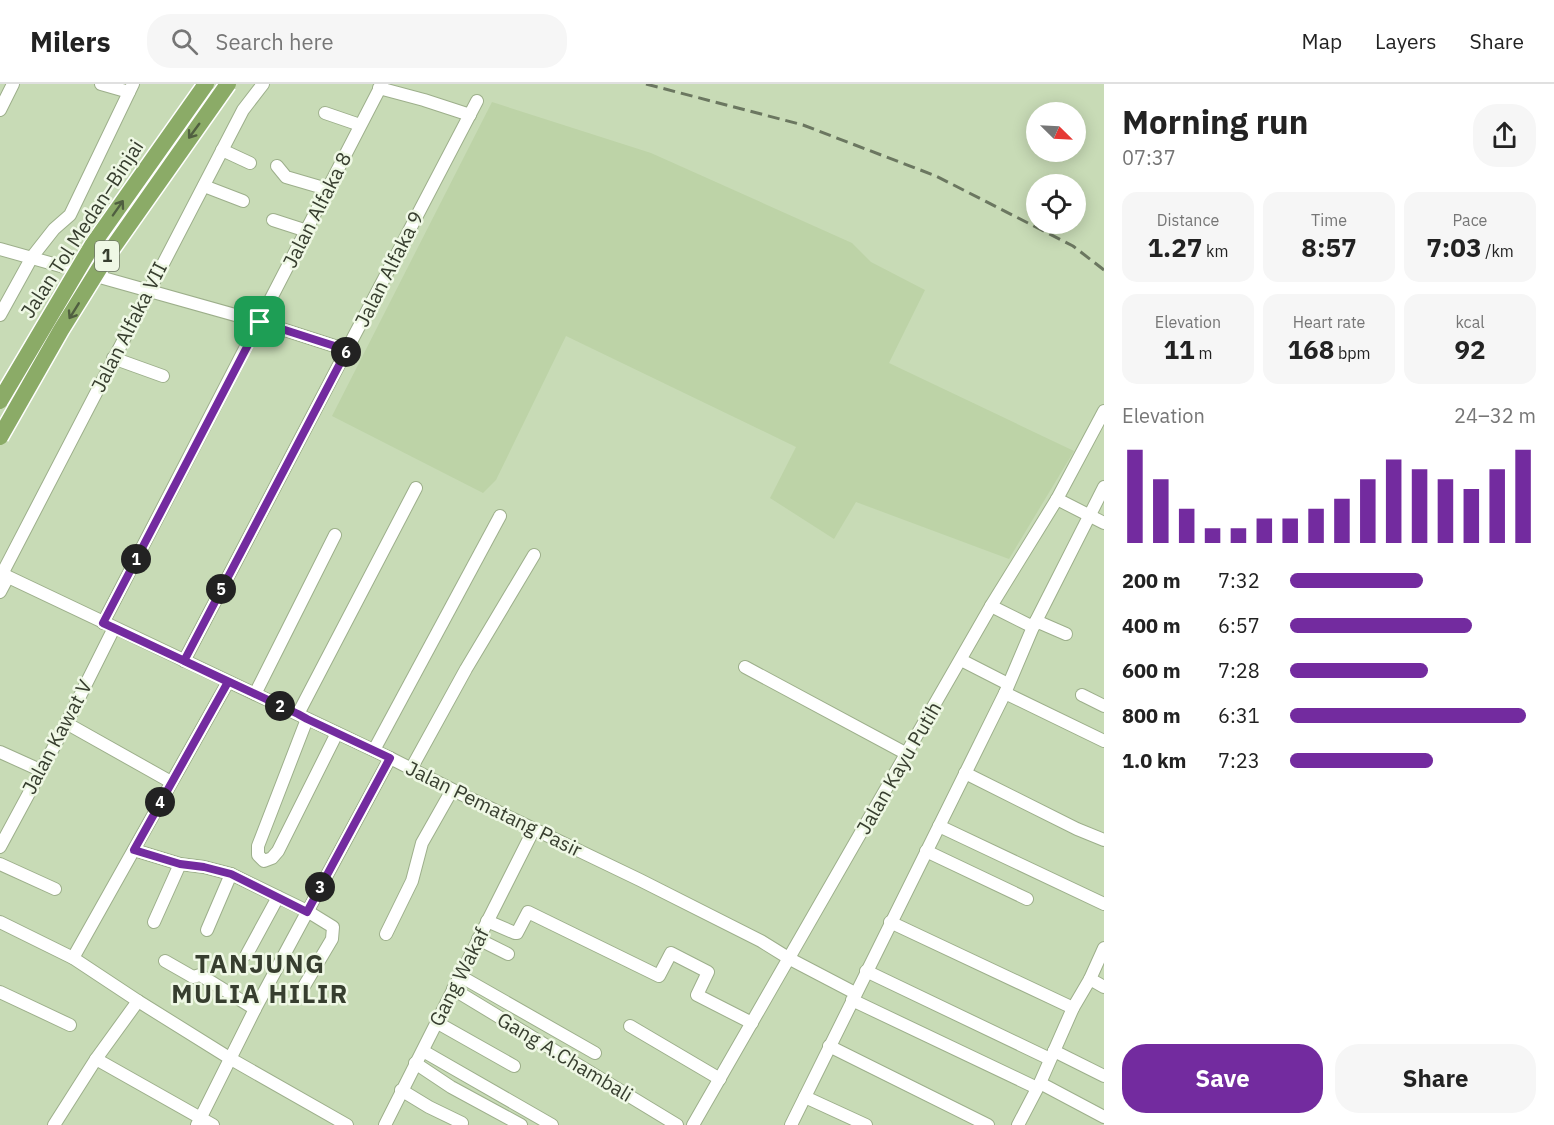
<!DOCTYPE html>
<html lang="en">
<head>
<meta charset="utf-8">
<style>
	:root { --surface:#fff; --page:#f6f6f6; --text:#222; --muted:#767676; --line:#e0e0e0; --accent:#732b9f }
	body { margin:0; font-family:"IBM Plex Sans",sans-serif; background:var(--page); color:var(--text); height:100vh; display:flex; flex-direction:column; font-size:22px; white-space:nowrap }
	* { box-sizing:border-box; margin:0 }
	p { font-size:20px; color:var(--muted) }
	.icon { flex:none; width:33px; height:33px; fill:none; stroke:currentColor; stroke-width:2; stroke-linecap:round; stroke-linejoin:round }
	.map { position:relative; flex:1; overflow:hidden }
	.details { display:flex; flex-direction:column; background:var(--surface); width:450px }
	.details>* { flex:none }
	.needle { width:39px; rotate:114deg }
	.fabs { position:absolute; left:1026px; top:18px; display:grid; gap:12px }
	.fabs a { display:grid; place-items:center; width:60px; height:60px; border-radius:50%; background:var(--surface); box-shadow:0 3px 15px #0003; font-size:30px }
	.pin { position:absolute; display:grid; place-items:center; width:51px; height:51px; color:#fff; margin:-26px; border-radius:12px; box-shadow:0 3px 9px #0006 }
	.km { position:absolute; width:30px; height:30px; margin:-15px; border-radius:50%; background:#222; color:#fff; font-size:16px; line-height:30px; text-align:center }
	.round { display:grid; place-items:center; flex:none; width:63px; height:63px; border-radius:24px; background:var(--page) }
	.head { display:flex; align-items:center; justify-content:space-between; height:102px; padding:0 18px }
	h1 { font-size:33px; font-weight:700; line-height:45px }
	.metrics { display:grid; grid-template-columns:repeat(3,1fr); gap:9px; height:102px; padding:6px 18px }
	.metrics div { display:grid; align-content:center; border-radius:15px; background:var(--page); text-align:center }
	.metrics b { font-size:26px; font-weight:700 }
	.metrics small { font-size:16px; font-weight:400 }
	.metrics p { font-size:16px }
	.chart { height:168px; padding:12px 18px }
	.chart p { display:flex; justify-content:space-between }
	.chart svg { width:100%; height:108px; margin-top:6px; stroke:var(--accent); stroke-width:6 }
	.action { display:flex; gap:12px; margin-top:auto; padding:12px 18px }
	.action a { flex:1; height:69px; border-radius:24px; background:var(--accent); color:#fff; font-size:24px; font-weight:700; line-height:69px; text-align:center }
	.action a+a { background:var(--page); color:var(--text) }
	ul { padding:0 18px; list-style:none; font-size:20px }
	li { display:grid; grid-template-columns:96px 72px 1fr; align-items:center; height:45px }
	li i { height:15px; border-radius:8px; background:var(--accent) }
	header { display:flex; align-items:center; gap:36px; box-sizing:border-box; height:84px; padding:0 30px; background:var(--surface); border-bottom:2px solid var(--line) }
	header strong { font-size:28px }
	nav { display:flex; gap:33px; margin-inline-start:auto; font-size:21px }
	.search { width:420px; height:54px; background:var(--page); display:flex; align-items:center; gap:15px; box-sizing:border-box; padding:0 21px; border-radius:24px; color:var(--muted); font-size:22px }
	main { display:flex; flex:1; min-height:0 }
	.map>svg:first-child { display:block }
	.built { fill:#bdd3a7 }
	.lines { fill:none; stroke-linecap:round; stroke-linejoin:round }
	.minor-casing { stroke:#9daf8b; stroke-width:14 }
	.minor { stroke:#fff; stroke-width:12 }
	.rail { stroke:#6b7760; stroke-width:3; stroke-dasharray:12 6; stroke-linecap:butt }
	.highway-bridge-casing { stroke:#fff; stroke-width:19; stroke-linecap:butt }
	.highway-bridge { stroke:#8bab67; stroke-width:16 }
	.oneway { stroke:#505f40 }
	.route-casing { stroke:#fff; stroke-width:12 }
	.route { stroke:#732b9f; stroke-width:8 }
	.labels { text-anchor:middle; stroke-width:5; stroke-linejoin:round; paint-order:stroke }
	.shield { fill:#eff8e5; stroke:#6e7666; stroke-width:1.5 }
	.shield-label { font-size:18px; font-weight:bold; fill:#373e2f }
	.street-label { font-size:20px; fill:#373e2f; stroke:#eff8e5 }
	.district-label { font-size:26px; font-weight:bold; letter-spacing:1.5px; fill:#373e2f; stroke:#eff8e5 }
</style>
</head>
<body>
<header>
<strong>Milers</strong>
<div class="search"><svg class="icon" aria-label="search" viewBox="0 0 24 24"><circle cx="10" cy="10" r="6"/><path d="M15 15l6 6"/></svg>Search here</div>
<nav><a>Map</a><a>Layers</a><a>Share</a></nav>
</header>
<main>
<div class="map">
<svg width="1104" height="1041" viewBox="0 0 1104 1041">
	<rect width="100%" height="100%" fill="#c8dbb6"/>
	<polygon class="built" points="492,18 651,69 852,159 871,178 925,206 889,279 1074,367 1009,475 856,418 834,455 770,414 796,363 566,252 496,396 483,409 332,332"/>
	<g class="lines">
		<g class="minor-casing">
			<g id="minor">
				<polyline points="101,0 129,8"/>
				<polyline points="379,4 424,16 470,31"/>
				<polyline points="0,26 13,0"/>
				<polyline points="325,29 360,41"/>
				<polyline points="222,66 250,79"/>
				<polyline points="277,82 286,93 327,105"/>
				<polyline points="204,102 243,117"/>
				<polyline points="273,136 307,147"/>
				<polyline points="0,165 260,238 347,266"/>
				<polyline points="0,231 32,173 54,145 70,131 133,0"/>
				<polyline points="113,274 163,292"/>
				<polyline points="1057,415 1104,439"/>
				<polyline points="0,489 390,674 463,711 640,796 761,857 790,875 855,909"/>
				<polyline points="2,490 243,26 263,0"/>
				<polyline points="0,508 8,493"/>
				<polyline points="991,522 1033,543"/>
				<polyline points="1036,537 1066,550"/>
				<polyline points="103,539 382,0"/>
				<polyline points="961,576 1008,600"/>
				<polyline points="184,577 477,17"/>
				<polyline points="745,583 907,670"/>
				<polyline points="1005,609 1104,657"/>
				<polyline points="255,610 335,451"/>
				<polyline points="1082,611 1104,622"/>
				<polyline points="298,630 416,404"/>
				<polyline points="307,635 258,762 258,771 264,777 272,774 278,767 337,649"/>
				<polyline points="66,639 171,698"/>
				<polyline points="374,666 500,432"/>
				<polyline points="0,668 40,686"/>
				<polyline points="411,685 466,585 534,471"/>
				<polyline points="965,689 1077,745 1104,756"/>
				<polyline points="939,742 1104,820"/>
				<polyline points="0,763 63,646 114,544"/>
				<polyline points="134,766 180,780 204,783 231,790 307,827 333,843 332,855 300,909"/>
				<polyline points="926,767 1027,815"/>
				<polyline points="0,780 55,805"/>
				<polyline points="487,837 515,849 517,849 528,828 659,892 671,869 708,888 697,911 752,939"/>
				<polyline points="0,838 73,874 138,917 231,975 347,1041"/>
				<polyline points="154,838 180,780"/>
				<polyline points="890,838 1073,924"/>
				<polyline points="207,846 231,790"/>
				<polyline points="386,850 412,797 422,759 452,706"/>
				<polyline points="478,855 508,870"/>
				<polyline points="247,870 278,813"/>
				<polyline points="73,874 228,598"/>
				<polyline points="165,877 193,893 200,891 255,925"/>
				<polyline points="866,887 1050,975"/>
				<polyline points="460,892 595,969"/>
				<polyline points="1090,895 1104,903"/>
				<polyline points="453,905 677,1041"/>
				<polyline points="0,908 70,941"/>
				<polyline points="852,916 1037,1004"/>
				<polyline points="436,938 514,982"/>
				<polyline points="630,942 720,995"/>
				<polyline points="829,962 988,1041"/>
				<polyline points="423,967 552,1041"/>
				<polyline points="1054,967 1104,992"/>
				<polyline points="96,975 213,1041"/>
				<polyline points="415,979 451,1003 521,1041"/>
				<polyline points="1040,999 1104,1033"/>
				<polyline points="401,1006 429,1023 462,1039"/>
				<polyline points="805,1013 866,1041"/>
				<polyline points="54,1041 96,975 138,917"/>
				<polyline points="197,1041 255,925 390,674"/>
				<polyline points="385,1041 534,745"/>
				<polyline points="693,1041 991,522 1057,415 1104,327"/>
				<polyline points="791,1041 1005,609 1033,543 1104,403"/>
				<polyline points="1018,1041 1040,999 1073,924 1090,895 1104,864"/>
			</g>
		</g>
		<use href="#minor" class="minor"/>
		<polyline class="rail" points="646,0 803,41 936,92 1073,162 1104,186"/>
		<g class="highway-bridge-casing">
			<g id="highway-bridge">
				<polyline points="0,317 93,160 206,0"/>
				<polyline points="0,353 61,246 107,172 228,0"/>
			</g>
		</g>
		<use href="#highway-bridge" class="highway-bridge"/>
	</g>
	<defs><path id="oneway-shaft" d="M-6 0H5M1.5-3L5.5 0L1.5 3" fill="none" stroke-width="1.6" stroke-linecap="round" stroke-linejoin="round" transform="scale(1.5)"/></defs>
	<g class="oneway">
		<use href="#oneway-shaft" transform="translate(194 47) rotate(126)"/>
		<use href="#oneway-shaft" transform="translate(118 124) rotate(-55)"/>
		<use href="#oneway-shaft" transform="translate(74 227) rotate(122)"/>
	</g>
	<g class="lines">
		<g class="route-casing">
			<polyline id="route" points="260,238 103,539 114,544 298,630 307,635 390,674 307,828 231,790 204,783 180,780 134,766 228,598 184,577 347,266 260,238"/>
		</g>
		<use href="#route" class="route"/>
	</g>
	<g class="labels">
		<rect class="shield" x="95" y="157" width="24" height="30" rx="4.5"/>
		<g class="shield-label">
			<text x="107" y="178">1</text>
		</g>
		<g class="street-label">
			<text transform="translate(317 126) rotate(-63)" y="7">Jalan Alfaka 8</text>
			<text transform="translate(82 145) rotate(-57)" y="7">Jalan Tol Medan–Binjai</text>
			<text transform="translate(389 185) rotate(-63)" y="7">Jalan Alfaka 9</text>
			<text transform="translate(129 243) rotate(-63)" y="7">Jalan Alfaka VII</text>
			<text transform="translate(57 653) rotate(-62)" y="7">Jalan Kawat V</text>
			<text transform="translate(899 684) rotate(-60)" y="7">Jalan Kayu Putih</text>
			<text transform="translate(494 725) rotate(26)" y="7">Jalan Pematang Pasir</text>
			<text transform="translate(459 893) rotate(-63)" y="7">Gang Wakaf</text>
			<text transform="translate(565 973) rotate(31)" y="7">Gang A.Chambali</text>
		</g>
		<g class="district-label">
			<text x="260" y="889">TANJUNG<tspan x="260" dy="30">MULIA HILIR</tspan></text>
		</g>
	</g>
</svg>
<div class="fabs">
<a><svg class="needle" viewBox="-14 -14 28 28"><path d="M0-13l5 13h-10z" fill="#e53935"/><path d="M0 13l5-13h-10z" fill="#767676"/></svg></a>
<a><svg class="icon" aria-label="locate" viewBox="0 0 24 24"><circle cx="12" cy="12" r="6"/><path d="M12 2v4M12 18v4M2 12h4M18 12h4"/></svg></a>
</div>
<div class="pin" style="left:260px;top:238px;background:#1e9e55"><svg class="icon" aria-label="arrive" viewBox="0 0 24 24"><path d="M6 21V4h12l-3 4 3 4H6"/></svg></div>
<b class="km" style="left:136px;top:475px">1</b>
<b class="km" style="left:280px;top:622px">2</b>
<b class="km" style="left:320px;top:803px">3</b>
<b class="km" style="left:160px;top:718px">4</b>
<b class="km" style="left:221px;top:505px">5</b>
<b class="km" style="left:346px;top:268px">6</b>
</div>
<section class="details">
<div class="head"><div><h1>Morning run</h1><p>07:37</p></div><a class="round"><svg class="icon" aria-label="share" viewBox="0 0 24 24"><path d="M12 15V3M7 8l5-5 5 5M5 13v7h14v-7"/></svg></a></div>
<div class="metrics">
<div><p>Distance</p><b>1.27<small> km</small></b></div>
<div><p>Time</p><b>8:57</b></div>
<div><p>Pace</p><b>7:03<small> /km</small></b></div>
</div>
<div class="metrics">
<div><p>Elevation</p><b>11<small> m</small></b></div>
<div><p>Heart rate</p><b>168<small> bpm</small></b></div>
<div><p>kcal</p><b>92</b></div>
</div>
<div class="chart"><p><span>Elevation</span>24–32 m</p>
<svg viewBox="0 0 160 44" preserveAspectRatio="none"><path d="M5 44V6M15 44V18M25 44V30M35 44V38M45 44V38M55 44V34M65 44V34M75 44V30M85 44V26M95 44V18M105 44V10M115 44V14M125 44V18M135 44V22M145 44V14M155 44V6"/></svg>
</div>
<ul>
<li><b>200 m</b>7:32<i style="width:54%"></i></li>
<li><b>400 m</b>6:57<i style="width:74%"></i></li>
<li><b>600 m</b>7:28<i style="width:56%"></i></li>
<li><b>800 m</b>6:31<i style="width:96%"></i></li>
<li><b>1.0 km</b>7:23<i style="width:58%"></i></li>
</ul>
<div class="action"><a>Save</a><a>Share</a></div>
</section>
</main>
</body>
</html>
